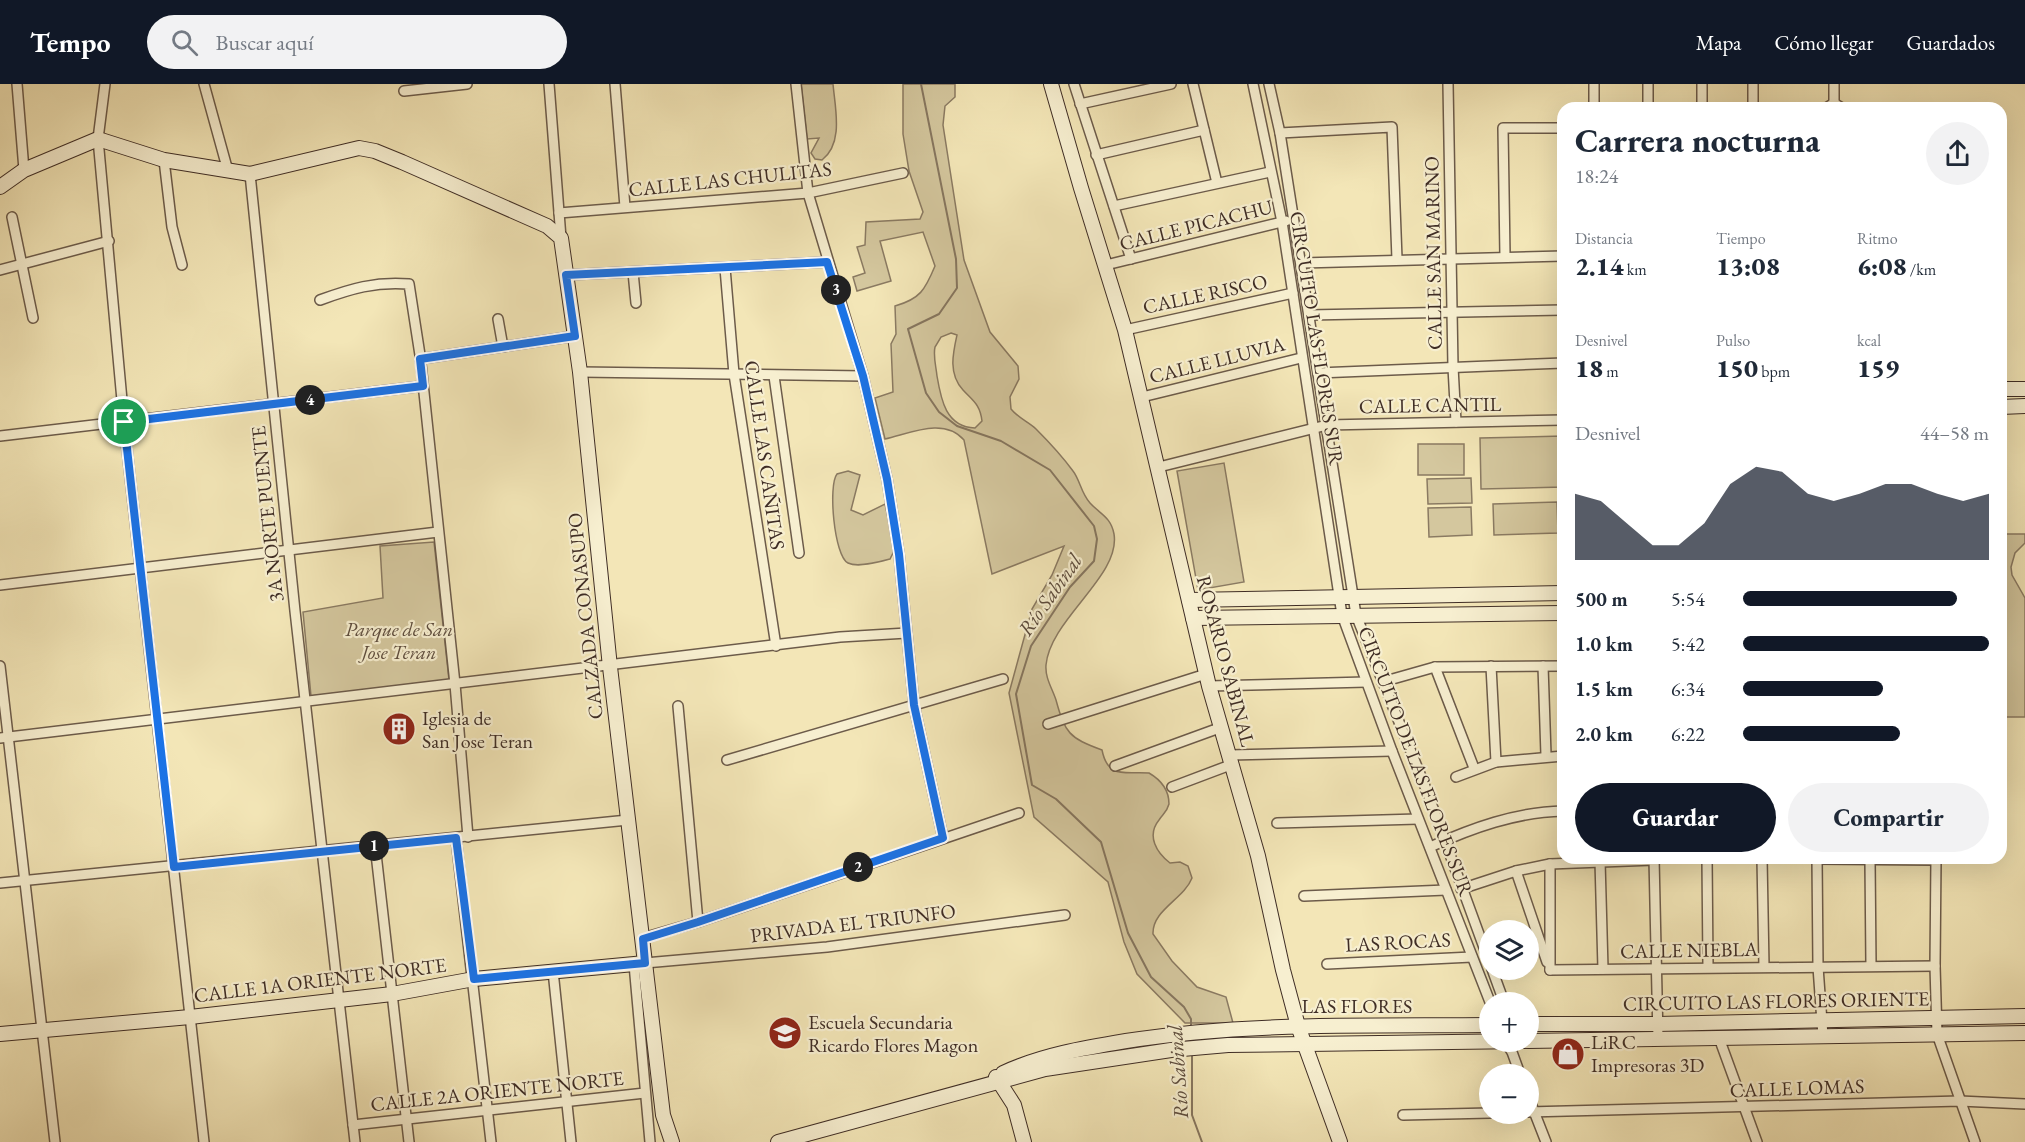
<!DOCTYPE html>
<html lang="es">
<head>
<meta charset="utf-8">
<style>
	:root { --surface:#fff; --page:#f2f2f3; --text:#1f2937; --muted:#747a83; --accent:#111827 }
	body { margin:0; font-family:"EB Garamond",serif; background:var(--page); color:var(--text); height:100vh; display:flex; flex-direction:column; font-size:22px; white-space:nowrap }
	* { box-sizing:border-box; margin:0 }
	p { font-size:20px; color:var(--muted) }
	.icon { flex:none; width:33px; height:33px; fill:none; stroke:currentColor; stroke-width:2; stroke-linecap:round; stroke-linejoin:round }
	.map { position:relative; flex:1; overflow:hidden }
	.side { position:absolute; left:1557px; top:18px; width:450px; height:762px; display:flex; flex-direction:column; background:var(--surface); border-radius:18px; box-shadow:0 6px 24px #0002 }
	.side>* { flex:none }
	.fabs { position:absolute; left:1479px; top:836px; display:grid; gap:12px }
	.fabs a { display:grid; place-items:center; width:60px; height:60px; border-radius:50%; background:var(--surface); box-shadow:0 6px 24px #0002; font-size:30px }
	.pin { position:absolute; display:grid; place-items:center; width:51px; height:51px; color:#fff; margin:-26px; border:3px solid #fff; border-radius:50%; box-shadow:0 2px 6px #0007 }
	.km { position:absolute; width:30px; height:30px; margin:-15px; border-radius:50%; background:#222; color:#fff; font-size:16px; line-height:30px; text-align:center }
	.round { display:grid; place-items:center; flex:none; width:63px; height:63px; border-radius:32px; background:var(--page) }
	.overview { display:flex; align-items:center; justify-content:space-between; height:102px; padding:0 18px }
	h1 { font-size:33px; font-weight:800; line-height:45px }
	.stats { display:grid; grid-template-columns:repeat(3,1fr); gap:9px; height:102px; padding:6px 18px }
	.stats div { display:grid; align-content:center }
	.stats b { font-size:26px; font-weight:800 }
	.stats small { font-size:16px; font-weight:400 }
	.stats p { font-size:16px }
	.chart { height:168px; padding:12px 18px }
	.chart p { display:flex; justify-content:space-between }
	.chart svg { width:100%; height:108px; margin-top:6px; fill:var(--accent); opacity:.7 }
	.cta { display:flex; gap:12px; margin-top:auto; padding:12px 18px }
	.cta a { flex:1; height:69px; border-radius:36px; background:var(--accent); color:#fff; font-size:24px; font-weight:800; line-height:69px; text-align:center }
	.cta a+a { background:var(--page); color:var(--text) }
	ul { padding:0 18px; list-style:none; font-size:20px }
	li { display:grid; grid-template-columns:96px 72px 1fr; align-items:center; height:45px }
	li i { height:15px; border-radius:8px; background:var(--accent) }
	header { display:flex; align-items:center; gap:36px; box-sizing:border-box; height:84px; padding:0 30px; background:var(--accent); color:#fff }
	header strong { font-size:28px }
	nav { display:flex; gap:33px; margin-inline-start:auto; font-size:21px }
	.search { width:420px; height:54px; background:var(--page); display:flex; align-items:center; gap:15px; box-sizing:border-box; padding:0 21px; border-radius:33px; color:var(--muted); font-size:22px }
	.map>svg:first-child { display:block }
	.green { fill:#d4c79e; stroke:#8a7a62; stroke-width:1.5; fill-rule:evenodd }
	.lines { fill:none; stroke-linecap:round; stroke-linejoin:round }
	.stream { stroke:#86765f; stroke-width:2 }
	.street-casing { stroke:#6c5b4a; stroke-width:12 }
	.secondary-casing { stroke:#3f2d25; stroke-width:16 }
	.street { stroke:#f7efd0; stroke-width:9 }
	.secondary { stroke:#f7efd0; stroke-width:14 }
	.route-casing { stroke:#fff; stroke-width:12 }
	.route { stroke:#1a73e8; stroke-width:8 }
	.labels { text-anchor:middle; stroke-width:4.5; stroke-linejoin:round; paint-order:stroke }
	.street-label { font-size:20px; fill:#3f2d25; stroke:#f7efd0 }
	.park-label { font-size:20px; font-style:italic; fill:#5d4c3d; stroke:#f7efd0 }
	.poi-label { font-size:20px; fill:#3f2d25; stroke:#f7efd0; text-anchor:start }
	.water-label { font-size:21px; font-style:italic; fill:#5d4c3d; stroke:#f7efd0 }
</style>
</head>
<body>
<header>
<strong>Tempo</strong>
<div class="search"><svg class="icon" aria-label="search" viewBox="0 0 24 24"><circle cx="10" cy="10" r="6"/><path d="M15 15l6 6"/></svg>Buscar aquí</div>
<nav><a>Mapa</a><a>Cómo llegar</a><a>Guardados</a></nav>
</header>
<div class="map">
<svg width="2025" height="1058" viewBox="0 0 2025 1058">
	<rect width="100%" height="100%" fill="#f3e6b7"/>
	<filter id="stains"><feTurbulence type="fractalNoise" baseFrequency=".00333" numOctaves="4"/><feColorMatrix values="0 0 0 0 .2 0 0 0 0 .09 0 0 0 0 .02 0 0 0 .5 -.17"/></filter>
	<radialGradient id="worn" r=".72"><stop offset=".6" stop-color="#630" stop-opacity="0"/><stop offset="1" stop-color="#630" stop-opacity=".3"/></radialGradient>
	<g class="green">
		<path d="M801,0h32c2,24 11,59 -11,76l-7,-1 -4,-6 8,-15 -12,1z"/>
		<path d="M903,0h52v13l-10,9 -2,19 21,135 26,72 28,34 1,13 -9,18 1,12c7,9 18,13 25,20 13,13 26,27 37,42 7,9 8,22 17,32 10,11 21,14 24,31 7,42 -64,85 -68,131 -1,13 6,23 10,35 9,33 13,38 46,50 6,30 24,21 47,23 12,7 20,16 20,31 -2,8 -6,10 -10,16 -13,16 -2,33 11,43l10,-1 8,4 4,12c-8,21 -40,32 -39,56l19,27 25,26 29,10 7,26h-48l-48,-49 -13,-32 -16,-60 -74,-65 -25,-124 23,-84 20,-34 12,-29 -72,28 -28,-134c-20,-23 -53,-7 -79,-1l-10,-41 18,-6 -2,-48 5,-10 -1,-28c25,-7 30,-16 40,-40l-12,-34 -43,9 11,40 -34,10 -4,-14 12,-4 -8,-26 8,-2 1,-23 54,-3 3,-7 -14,-41 -6,-37zM951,249l6,2c-4,18 -9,39 6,55 10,11 17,14 19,31l-7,7c-29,-1 -34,-28 -38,-52 -1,-10 -4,-20 -2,-29l6,-10z"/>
		<polygon points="1563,352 1563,403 1481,405 1480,354"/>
		<rect x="1418" y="360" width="46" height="31"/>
		<polygon points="1224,379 1244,498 1198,506 1177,387"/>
		<path d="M848,387l12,4 -9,35 12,5 22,-11 10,45 -5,10c-11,3 -32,9 -42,4 -14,-7 -20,-78 -11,-89z"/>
		<polygon points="1471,394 1472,419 1428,420 1427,395"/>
		<polygon points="1557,418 1558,449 1494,451 1493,420"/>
		<polygon points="1471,423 1472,451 1429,453 1428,424"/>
		<polygon points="2001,450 2025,450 2025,459 2015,469 2011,483 2012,491 2025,514 2025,633 2001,633"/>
		<polygon points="434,458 449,596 311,612 303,528 383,514 380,462"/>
	</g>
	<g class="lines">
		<g class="stream">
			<polyline points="921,0 956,175 957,204 939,230 908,245 926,309 939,328 957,342 1001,357 1050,386 1094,442 1097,455 1094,477 1070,503 1031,562 1016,610 1032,701 1056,715 1101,758 1128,849 1151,893 1184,923 1191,935 1191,943"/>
			<polyline points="1192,970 1192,1031 1202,1058"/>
		</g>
		<g class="street-casing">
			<g id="street">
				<polyline points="17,0 24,86"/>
				<polyline points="105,0 98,55 124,338 204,1058"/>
				<polyline points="204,0 228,87"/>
				<polyline points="549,0 561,154"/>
				<polyline points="615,0 625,123"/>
				<polyline points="796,0 808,109 863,292 887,395 899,470 914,621 943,754"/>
				<polyline points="1074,0 1131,175"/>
				<polyline points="1193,0 1217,99"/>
				<polyline points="1253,0 1282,138 1342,531 1392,667 1490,918"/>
				<polyline points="1269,0 1280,49 1356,531 1426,705 1490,880"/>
				<polyline points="1448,0 1453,283 1456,338"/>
				<polyline points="1648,0 1648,24"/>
				<polyline points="1702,0 1702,24"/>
				<polyline points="1753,0 1753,24"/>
				<polyline points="1834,0 1834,19"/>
				<polyline points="404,7 467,0"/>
				<polyline points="1080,20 1171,0"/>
				<polyline points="1594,24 1594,0"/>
				<polyline points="1826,24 1834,19 1842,24"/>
				<polyline points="1280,49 1392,43 1397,175"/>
				<polyline points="1096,71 1204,46"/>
				<polyline points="164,76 172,143 182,181"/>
				<polyline points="250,90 295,527 355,1058"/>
				<polyline points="1114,122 1270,88"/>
				<polyline points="559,129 808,109 903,89"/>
				<polyline points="12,133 33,234"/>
				<polyline points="1505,172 1503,44 1563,44"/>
				<polyline points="1302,179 1563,172"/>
				<polyline points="1106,181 1286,137"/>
				<polyline points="725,184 734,290 776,562"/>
				<polyline points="0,186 109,157"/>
				<polyline points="633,188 636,219"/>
				<polyline points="566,191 827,178"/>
				<path d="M320,216c30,-11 56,-19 89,-16l11,71 35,329 13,153"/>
				<polyline points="1309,231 1563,226"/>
				<polyline points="498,235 503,263"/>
				<polyline points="1125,246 1293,209"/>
				<polyline points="420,275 575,252"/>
				<polyline points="580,288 863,292"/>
				<polyline points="1318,289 1563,279"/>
				<polyline points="774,292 799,469"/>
				<polyline points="1142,313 1301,274"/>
				<polyline points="0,352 423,302"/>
				<polyline points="1159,383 1327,341 1563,336"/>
				<polyline points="0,501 438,448"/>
				<polyline points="0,582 55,1058"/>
				<polyline points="1491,582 1496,678"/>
				<polyline points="1543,582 1546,671"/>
				<polyline points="1435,583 1474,684"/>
				<polyline points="1382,598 1435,583 1563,582"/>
				<polyline points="1209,602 1366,598"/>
				<polyline points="678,622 698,838"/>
				<polyline points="1048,640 1206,590"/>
				<polyline points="0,654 840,553 907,549"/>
				<polyline points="1230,671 1392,667"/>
				<polyline points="727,676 1003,595"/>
				<polyline points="1115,682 1222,643"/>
				<polyline points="1456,693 1496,678 1563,672"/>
				<polyline points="1172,703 1233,680"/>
				<polyline points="1277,739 1418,735"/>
				<polyline points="456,754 491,1058"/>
				<polyline points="375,761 409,1058"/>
				<path d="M1430,763c42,-19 86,-35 133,-36"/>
				<polyline points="1654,774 1658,955"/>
				<polyline points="1707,774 1708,883"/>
				<polyline points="1762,774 1764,883"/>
				<polyline points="1817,774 1818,883 1823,952"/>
				<polyline points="1936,774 1935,882 1937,950 1975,1058"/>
				<polyline points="1817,775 1936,776"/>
				<polyline points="1870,776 1871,882"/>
				<polyline points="1600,777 1603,885"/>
				<polyline points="1516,787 1547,878"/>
				<polyline points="0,799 628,736"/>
				<polyline points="1461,805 1516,787 1550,780 1654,776"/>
				<polyline points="1304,812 1446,806"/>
				<polyline points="643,854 698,838 1019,729"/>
				<polyline points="645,879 827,863 1065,831"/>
				<polyline points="634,880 650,1058"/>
				<polyline points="1327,880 1472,873"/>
				<polyline points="1492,885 1504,918"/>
				<polyline points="1550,886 1935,882"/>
				<polyline points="1550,886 1550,780"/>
				<polyline points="553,887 571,1058"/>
				<polyline points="1719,954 1757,1058"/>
				<polyline points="1505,957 1512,968 1520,990"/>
				<polyline points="1528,1012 1546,1058"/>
				<polyline points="1528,1028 1960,1017 2025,1020"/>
				<polyline points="1403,1031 1490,1029"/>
				<polyline points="353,1041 645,1009"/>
			</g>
		</g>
		<g class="secondary-casing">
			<g id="secondary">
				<polyline points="1051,0 1081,104 1125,246 1209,602 1258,772 1283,886 1298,942 1340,1058"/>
				<polyline points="0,103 24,86 98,55 164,76 250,90 359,64 375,67 402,78 547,142 561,154 580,288 610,583 663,1031 672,1058"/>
				<polyline points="2001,305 2025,305"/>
				<polyline points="2001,323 2025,322"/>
				<polyline points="1189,516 1563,509"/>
				<polyline points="1193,534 1563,529"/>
				<polyline points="1528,940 1657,940 2025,932"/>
				<polyline points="0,950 190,933 392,910 474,895 645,879"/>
				<polyline points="1528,957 2025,949"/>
				<path d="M1003,989c39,-18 81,-25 123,-32 121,-19 242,-15 364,-16"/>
				<polyline points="996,993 1014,1021 1024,1058"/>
				<polyline points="778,1058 1045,985 1171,966 1228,961 1525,957"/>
			</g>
		</g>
		<use href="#street" class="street"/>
		<use href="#secondary" class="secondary"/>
	</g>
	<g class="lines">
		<g class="route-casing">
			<polygon id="route" points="827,178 863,292 887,395 899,470 914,621 943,754 698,838 643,855 645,879 474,895 456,754 174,783 124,338 423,302 420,275 575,252 566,191"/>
		</g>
		<use href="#route" class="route"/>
	</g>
	<defs>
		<g id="building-disc" transform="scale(1.725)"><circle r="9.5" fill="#8f2418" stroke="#f7efd0"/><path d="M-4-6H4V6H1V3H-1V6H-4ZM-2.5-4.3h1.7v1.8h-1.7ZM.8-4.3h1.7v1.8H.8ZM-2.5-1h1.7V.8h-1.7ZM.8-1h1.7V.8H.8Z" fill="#fff"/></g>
		<g id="school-disc" transform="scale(1.725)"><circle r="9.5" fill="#8f2418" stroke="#f7efd0"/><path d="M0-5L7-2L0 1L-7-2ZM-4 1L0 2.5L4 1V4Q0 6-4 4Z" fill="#fff"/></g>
		<g id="shop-disc" transform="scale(1.725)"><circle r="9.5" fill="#8f2418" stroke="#f7efd0"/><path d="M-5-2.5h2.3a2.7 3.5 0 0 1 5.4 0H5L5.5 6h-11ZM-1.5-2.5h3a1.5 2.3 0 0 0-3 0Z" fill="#fff"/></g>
	</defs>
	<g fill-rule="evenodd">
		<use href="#building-disc" x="399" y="645"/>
		<use href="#school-disc" x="785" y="949"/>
		<use href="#shop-disc" x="1568" y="970"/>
	</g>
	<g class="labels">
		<g class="street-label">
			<text transform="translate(730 95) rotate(-6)" y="7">CALLE LAS CHULITAS</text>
			<text transform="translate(1196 141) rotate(-14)" y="7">CALLE PICACHU</text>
			<text transform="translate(1433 169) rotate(-91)" y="7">CALLE SAN MARINO</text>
			<text transform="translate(1205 210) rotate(-12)" y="7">CALLE RISCO</text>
			<text transform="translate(1317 254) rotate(81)" y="7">CIRCUITO LAS FLORES SUR</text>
			<text transform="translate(1217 276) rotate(-14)" y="7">CALLE LLUVIA</text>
			<text transform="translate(1430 321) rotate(-1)" y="7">CALLE CANTIL</text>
			<text transform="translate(765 371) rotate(82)" y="7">CALLE LAS CAÑITAS</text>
			<text transform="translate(267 430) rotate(-96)" y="7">3A NORTE PUENTE</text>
			<text transform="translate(585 532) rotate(-96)" y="7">CALZADA CONASUPO</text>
			<text transform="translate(1226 577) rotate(75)" y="7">ROSARIO SABINAL</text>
			<text transform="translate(1416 677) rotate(69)" y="7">CIRCUITO DE LAS FLORES SUR</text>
			<text transform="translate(853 839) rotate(-7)" y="7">PRIVADA EL TRIUNFO</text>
			<text transform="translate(1398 858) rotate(-3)" y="7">LAS ROCAS</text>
			<text transform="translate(1689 866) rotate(-1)" y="7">CALLE NIEBLA</text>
			<text transform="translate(320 896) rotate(-7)" y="7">CALLE 1A ORIENTE NORTE</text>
			<text transform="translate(1776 917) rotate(-1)" y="7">CIRCUITO LAS FLORES ORIENTE</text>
			<text x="1357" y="929">LAS FLORES</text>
			<text transform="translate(1797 1004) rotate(-2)" y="7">CALLE LOMAS</text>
			<text transform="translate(497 1007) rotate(-6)" y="7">CALLE 2A ORIENTE NORTE</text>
		</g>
		<g class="park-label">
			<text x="399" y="552">Parque de San<tspan x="399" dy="23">Jose Teran</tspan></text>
		</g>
		<g class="poi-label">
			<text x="422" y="641">Iglesia de<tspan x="422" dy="23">San Jose Teran</tspan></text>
			<text x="808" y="945">Escuela Secundaria<tspan x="808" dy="23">Ricardo Flores Magon</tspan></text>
			<text x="1591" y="965">LiRC<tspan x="1591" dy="23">Impresoras 3D</tspan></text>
		</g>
		<g class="water-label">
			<text transform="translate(1050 511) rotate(-55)" y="7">Río Sabinal</text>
			<text transform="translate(1178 988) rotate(-94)" y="7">Río Sabinal</text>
		</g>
	</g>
	<rect width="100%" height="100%" filter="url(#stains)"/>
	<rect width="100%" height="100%" fill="url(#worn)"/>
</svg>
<div class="fabs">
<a><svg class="icon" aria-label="layers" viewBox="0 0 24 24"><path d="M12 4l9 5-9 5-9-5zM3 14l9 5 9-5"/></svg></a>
<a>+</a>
<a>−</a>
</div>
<div class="pin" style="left:124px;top:338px;background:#1e9e55"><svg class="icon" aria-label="arrive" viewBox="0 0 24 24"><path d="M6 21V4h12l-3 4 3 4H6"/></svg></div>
<b class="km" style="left:374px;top:762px">1</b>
<b class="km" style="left:858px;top:783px">2</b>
<b class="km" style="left:836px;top:206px">3</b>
<b class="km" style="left:310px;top:316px">4</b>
<section class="side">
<div class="overview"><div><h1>Carrera nocturna</h1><p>18:24</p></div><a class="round"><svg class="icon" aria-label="share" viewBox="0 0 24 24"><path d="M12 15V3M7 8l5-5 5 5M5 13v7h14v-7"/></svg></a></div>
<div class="stats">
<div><p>Distancia</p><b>2.14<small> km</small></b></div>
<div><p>Tiempo</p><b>13:08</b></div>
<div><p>Ritmo</p><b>6:08<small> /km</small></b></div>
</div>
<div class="stats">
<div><p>Desnivel</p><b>18<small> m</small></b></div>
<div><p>Pulso</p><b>150<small> bpm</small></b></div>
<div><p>kcal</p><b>159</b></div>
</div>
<div class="chart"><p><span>Desnivel</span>44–58 m</p>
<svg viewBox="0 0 160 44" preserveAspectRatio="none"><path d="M0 44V17L10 20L20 29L30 38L40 38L50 29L60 13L70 6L80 8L90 17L100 20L110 17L120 13L130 13L140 17L150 20L160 17V44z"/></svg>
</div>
<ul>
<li><b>500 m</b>5:54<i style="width:87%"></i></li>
<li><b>1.0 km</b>5:42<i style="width:100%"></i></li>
<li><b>1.5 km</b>6:34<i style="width:57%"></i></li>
<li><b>2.0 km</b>6:22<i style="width:64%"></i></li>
</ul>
<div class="cta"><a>Guardar</a><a>Compartir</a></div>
</section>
</div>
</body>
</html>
